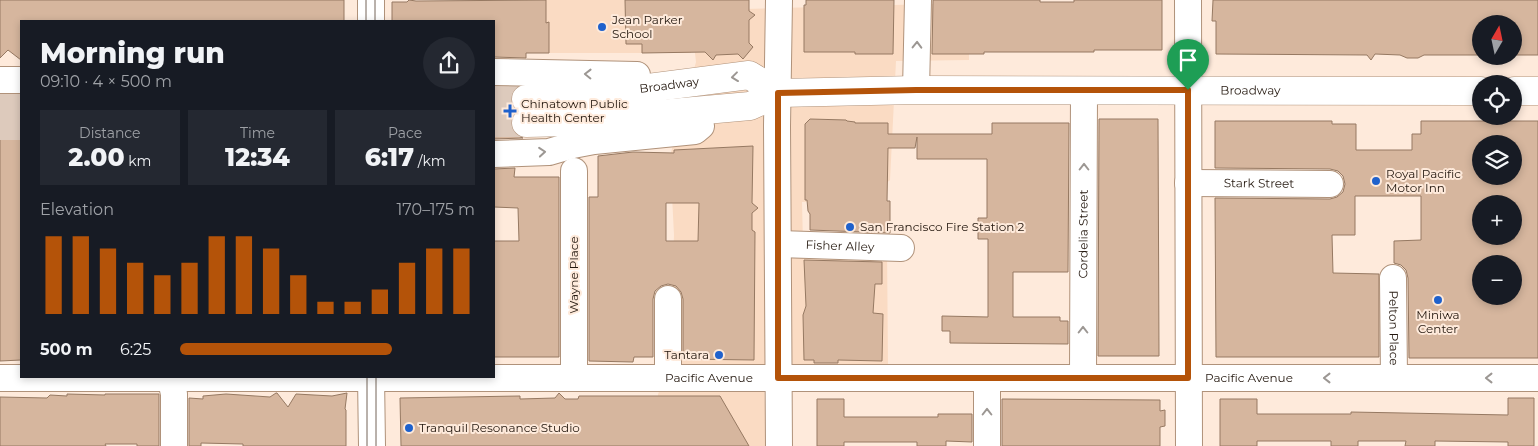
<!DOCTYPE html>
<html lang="en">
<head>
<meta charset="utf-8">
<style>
	:root { --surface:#171b24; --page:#242831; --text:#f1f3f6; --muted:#9ea1a6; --accent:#b45309 }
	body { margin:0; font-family:Montserrat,sans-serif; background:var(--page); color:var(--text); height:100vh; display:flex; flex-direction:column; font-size:19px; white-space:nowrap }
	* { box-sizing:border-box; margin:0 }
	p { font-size:16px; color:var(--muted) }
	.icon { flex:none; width:28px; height:28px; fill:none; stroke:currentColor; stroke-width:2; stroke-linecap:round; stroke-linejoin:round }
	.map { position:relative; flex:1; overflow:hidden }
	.sheet { position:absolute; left:20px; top:20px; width:475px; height:358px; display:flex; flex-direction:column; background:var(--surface); border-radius:0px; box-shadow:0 2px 8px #0003 }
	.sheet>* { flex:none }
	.needle { width:32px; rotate:9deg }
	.buttons { position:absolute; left:1472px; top:15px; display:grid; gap:10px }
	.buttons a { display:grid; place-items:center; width:50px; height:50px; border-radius:50%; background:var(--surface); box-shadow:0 2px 8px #0003; font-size:25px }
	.pin { position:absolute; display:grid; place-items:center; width:42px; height:42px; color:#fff; margin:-51px -21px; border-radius:50% 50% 50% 0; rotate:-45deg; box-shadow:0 0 5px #0007 }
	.pin .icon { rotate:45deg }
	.round { display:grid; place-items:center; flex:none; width:52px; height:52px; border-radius:26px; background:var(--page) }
	.overview { display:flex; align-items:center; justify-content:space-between; height:85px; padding:0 20px }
	h1 { font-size:28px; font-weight:800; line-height:38px }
	.stats { display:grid; grid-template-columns:repeat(3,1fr); gap:8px; height:85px; padding:5px 20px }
	.stats div { display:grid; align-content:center; border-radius:0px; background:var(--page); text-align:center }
	.stats b { font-size:25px; font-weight:800 }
	.stats small { font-size:14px; font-weight:400 }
	.stats p { font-size:14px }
	.chart { height:140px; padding:10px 20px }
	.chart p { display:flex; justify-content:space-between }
	.chart svg { width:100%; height:90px; margin-top:5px; stroke:var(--accent); stroke-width:6 }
	ul { padding:0 20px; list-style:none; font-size:16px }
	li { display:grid; grid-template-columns:80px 60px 1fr; align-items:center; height:38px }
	li i { height:12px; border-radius:6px; background:var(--accent) }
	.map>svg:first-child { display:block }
	.built { fill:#fadbc3 }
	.building { fill:#d6b69e; stroke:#967962; fill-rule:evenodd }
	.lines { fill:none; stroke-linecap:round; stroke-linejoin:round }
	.major-tunnel { stroke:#ddcabc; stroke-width:28; stroke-dasharray:28 14; stroke-linecap:butt }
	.minor-casing { stroke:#b0927a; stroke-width:28 }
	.major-casing { stroke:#b0927a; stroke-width:29 }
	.minor { stroke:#fff; stroke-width:26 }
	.major { stroke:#fff; stroke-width:28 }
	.tram { stroke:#746559; stroke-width:1 }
	.oneway { stroke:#9c9793 }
	.route-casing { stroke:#fff; stroke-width:10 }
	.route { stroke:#b45309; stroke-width:6 }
	.poi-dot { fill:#1f61cc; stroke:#feeadb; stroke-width:2 }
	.labels { text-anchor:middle; stroke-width:4; stroke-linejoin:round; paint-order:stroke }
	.poi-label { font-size:12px; fill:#24180f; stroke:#feeadb; text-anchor:start }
	.street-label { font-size:12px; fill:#24180f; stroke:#feeadb }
</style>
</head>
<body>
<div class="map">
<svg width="1538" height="446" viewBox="0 0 1538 446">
	<rect width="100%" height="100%" fill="#feeadb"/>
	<polygon class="built" points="514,0 690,0 705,10 969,3 969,60 896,61 890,180 867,199 802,202 803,244 887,246 888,364 763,365 767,446 656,446 658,394 669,369 674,235 670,156 696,62 691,18 691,53 514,53"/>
	<g class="building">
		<polygon points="0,0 344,0 344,21 21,21 21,60 8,50 0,58"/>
		<polygon points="409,0 416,1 546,0 546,23 549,22 549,53 526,53 526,58 494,57 494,21 392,21 392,2 407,2"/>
		<polygon points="625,0 749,0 749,11 755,15 749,20 749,43 753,47 743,59 738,54 716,55 713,60 705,52 642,53 642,44 626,44"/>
		<polygon points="806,0 894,0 893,54 855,54 855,52 804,52 804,5 806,5"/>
		<polygon points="933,0 1040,0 1040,2 1074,2 1074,0 1162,0 1162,50 1094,50 1094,52 984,52 984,54 932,54"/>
		<polygon points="1213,0 1538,0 1538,55 1514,55 1514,24 1481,24 1481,55 1424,55 1418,58 1407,58 1400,55 1375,54 1371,60 1367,55 1216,54 1216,21 1212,21"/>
		<polygon points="494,87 516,87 512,92 510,99 513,107 517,111 512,116 510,124 513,131 518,136 523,138 494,139"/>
		<polygon points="810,119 846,120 847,121 855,122 855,123 888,123 888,134 992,134 992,123 1069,123 1068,272 1013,272 1013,317 1060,317 1060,321 1068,321 1068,344 950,343 950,331 942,331 942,316 988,317 988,239 978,239 978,218 987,218 987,159 917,159 917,137 915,148 888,148 887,201 890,201 890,233 810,230 810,214 808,211 807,200 805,200 805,124"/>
		<polygon points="1099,119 1158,119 1159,356 1098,356"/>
		<path d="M1215,121h117v3h24v26h56v-16h9v-13h117v237h-129l-1,-80 -2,-8 -5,-5 -7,-2v-22l27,-1v-44h-66v39h-23l1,38 46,1v83h-163l-1,-159 115,1 7,-2 6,-5 2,-8 -2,-8 -5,-5 -8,-2 -115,-1zM1481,144h33v32h-33zM1481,204h33v35h-33zM1481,264h33v32h-33z"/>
		<polygon points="0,123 21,123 21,360 0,361"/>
		<path d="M753,146l-1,57 6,5 -6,5v17l3,2 -1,128 -71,-1v-60l-2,-7 -5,-6 -8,-2 -7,2 -6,5 -2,8v58h-19l-1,5 -44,-1v-164h9v-41l35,-4 41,1v-3zM666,203h33l-1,38h-32z"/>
		<polygon points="515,168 514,177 559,177 559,357 494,357 494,241 519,241 518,208 494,207 494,169"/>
		<polygon points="804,260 882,262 882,284 875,284 873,313 883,314 882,361 838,360 838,363 814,363 814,360 804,360 803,315 806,306"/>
		<polygon points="276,393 277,393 288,407 296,394 332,396 347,393 345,409 346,410 346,446 243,446 243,444 201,443 201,446 189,446 189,398 203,399 203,396 226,394 270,397"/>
		<polygon points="559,393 565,399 578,399 579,396 720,396 749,446 401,446 400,398 520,396 520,399 555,398"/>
		<polygon points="67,394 105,395 105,394 159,394 159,446 137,446 137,444 105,444 106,446 0,446 0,397 47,398 50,395 67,396"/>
		<polygon points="1508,398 1534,398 1534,446 1508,446 1508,442 1435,441 1435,446 1405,446 1406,441 1358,441 1358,446 1331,446 1331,441 1257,441 1257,446 1220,446 1220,399 1257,399 1257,414 1351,414 1351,412 1508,415"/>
		<polygon points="817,399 844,399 844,417 938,417 938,414 972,414 972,442 946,441 946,446 917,446 917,442 844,442 844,446 817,446"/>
		<polygon points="1002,399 1160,400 1160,411 1165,410 1165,426 1160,427 1160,446 1002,446"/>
	</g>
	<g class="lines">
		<g class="major-tunnel">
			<polyline points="494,99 526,99"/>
			<polyline points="0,101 21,101"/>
			<polyline points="494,123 526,123"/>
			<polyline points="0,126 21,126"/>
		</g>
		<g class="minor-casing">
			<g id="minor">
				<polyline points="779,0 777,126 779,446"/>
				<polyline points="1188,0 1189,446"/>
				<polyline points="371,21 371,0"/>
				<polyline points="494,72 637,75"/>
				<polyline points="0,80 21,80"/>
				<polyline points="916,90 918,0"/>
				<polyline points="494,154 549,152 573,145 594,141 695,131 701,126"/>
				<polyline points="574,171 574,378"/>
				<path id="s1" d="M1188,183l142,1"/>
				<path id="s2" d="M779,244l122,4"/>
				<path id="s3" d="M1393,278l1,100"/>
				<polyline points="668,299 668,378"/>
				<polyline points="170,376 174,394 174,446"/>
				<polyline points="371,376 372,446"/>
				<path id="s4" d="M0,378h1538"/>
				<path id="s5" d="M1083,378l1,-288"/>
				<polyline points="987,446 987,378"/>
			</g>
		</g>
		<g class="major-casing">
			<g id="major">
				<polyline points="1514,91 1538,91"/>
				<path id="s6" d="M526,99l60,-3 163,-21 30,18"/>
				<path id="s7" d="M526,123l45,-1 179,-16 29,-13 137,-3 565,1"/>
			</g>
		</g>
		<use href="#minor" class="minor"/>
		<use href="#major" class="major"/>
		<g class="tram">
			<polyline points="366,0 366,21"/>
			<polyline points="375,21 375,0"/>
			<polyline points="367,376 367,446"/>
			<polyline points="376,376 376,446"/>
		</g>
	</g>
	<defs><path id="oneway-chevron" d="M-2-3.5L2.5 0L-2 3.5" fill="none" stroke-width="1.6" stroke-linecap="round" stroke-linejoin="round" transform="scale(1.25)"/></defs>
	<g class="oneway">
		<use href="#oneway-chevron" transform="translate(917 45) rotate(-89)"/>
		<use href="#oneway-chevron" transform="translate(588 74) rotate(-179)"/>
		<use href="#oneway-chevron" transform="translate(735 77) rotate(173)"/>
		<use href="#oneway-chevron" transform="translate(542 152) rotate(-5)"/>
		<use href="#oneway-chevron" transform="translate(1084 167) rotate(-90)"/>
		<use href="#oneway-chevron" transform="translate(1083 330) rotate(-90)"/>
		<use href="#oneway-chevron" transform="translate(1327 378) rotate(-180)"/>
		<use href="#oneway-chevron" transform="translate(1489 378) rotate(180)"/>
		<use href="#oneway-chevron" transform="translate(987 412) rotate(-90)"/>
	</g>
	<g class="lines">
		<g class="route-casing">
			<polygon id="route" points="916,90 1188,90 1188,378 778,378 778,93"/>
		</g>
		<use href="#route" class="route"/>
	</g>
	<g class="poi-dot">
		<circle cx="602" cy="27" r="5"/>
		<path d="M507.5 103.5h5v5h5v5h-5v5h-5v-5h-5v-5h5z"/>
		<circle cx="1376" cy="181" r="5"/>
		<circle cx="850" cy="227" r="5"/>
		<circle cx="1438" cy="300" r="5"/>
		<circle cx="719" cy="355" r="5"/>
		<circle cx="409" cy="428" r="5"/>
	</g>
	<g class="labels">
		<g class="poi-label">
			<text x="612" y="24">Jean Parker<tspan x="612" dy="14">School</tspan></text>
			<text x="521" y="108">Chinatown Public<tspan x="521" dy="14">Health Center</tspan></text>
			<text x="1386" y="178">Royal Pacific<tspan x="1386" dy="14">Motor Inn</tspan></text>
			<text x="860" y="231">San Francisco Fire Station 2</text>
			<text x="1438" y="319" text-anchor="middle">Miniwa<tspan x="1438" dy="14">Center</tspan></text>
			<text x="709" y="359" text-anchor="end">Tantara</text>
			<text x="419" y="432">Tranquil Resonance Studio</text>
		</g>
		<g class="street-label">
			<text dy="4" stroke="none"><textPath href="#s6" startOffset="144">Broadway</textPath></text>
			<text dy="4" stroke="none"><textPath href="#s7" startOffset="728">Broadway</textPath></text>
			<text dy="4" stroke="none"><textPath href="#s1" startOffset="71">Stark Street</textPath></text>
			<text dy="4" stroke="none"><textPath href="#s5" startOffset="144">Cordelia Street</textPath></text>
			<text dy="4" stroke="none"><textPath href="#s2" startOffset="61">Fisher Alley</textPath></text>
			<text transform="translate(574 275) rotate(-90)" y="4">Wayne Place</text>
			<text dy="4" stroke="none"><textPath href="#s3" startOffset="50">Pelton Place</textPath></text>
			<text dy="4" stroke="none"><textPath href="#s4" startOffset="709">Pacific Avenue</textPath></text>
			<text dy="4" stroke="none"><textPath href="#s4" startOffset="1249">Pacific Avenue</textPath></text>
		</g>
	</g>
</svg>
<div class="buttons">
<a><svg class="needle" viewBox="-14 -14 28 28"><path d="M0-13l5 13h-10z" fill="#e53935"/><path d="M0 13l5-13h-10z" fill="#9ea1a6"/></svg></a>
<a><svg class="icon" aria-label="locate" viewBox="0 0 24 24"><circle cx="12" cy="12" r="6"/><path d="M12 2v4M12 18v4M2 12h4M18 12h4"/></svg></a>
<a><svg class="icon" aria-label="layers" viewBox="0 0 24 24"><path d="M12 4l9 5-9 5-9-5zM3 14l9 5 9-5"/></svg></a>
<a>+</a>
<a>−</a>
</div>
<div class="pin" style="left:1188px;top:90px;background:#1e9e55"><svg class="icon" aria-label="arrive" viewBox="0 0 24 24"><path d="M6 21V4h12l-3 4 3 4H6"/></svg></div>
<section class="sheet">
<div class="overview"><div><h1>Morning run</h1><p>09:10 · 4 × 500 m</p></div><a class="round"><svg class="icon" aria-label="share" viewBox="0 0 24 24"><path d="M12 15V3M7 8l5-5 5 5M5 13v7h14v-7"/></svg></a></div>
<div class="stats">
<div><p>Distance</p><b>2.00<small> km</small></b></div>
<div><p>Time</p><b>12:34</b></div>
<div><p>Pace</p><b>6:17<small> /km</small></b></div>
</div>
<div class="chart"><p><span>Elevation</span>170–175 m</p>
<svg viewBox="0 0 160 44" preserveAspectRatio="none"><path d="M5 44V6M15 44V6M25 44V12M35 44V19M45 44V25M55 44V19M65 44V6M75 44V6M85 44V12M95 44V25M105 44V38M115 44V38M125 44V32M135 44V19M145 44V12M155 44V12"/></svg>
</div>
<ul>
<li><b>500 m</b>6:25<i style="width:72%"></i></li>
</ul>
</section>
</div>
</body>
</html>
